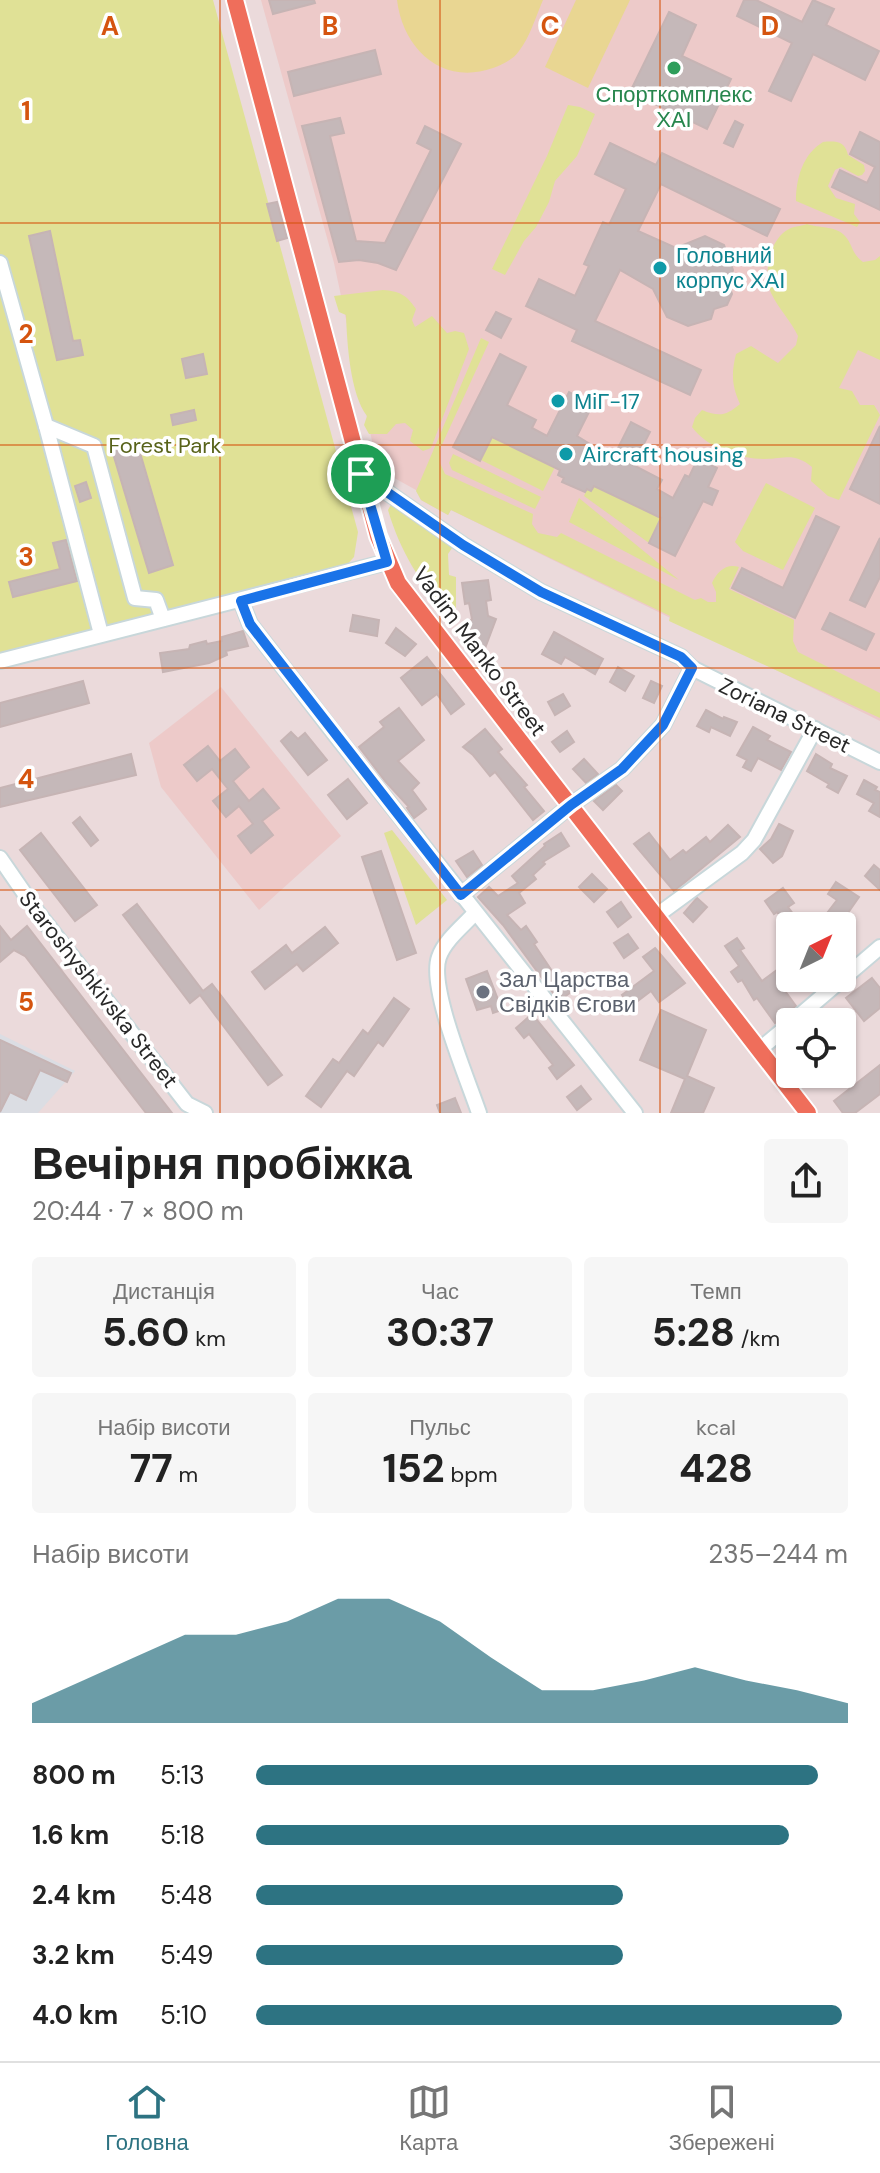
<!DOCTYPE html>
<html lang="uk">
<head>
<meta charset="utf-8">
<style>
	:root { --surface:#fff; --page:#f6f6f6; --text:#222; --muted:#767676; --line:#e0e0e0; --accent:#2d7382 }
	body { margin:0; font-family:"DM Sans",sans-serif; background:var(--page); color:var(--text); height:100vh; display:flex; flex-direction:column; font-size:30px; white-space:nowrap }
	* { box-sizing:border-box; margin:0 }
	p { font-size:26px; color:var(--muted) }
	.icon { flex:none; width:44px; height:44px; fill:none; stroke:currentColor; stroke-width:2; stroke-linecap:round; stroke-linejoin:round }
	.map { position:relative; height:1113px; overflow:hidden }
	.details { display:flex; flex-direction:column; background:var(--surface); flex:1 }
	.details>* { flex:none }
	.needle { width:52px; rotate:43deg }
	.buttons { position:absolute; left:776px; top:912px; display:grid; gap:16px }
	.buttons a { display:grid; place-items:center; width:80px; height:80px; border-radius:8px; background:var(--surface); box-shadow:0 2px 6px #0004; font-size:40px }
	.pin { position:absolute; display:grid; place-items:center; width:68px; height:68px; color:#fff; margin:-34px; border:4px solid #fff; border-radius:50%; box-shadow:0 2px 8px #0007 }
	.round { display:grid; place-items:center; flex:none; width:84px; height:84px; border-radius:8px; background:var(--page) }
	.head { display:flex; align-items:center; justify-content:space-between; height:136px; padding:0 32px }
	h1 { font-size:44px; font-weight:700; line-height:60px }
	.figures { display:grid; grid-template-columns:repeat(3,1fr); gap:12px; height:136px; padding:8px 32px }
	.figures div { display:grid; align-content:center; border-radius:8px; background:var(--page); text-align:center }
	.figures b { font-size:40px; font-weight:700 }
	.figures small { font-size:22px; font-weight:400 }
	.figures p { font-size:22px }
	.chart { height:224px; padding:16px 32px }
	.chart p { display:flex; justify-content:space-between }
	.chart svg { width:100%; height:144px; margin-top:8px; fill:var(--accent); opacity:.7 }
	ul { padding:0 32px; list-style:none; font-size:26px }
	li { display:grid; grid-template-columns:128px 96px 1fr; align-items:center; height:60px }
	li i { height:20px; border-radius:10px; background:var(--accent) }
	.tab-bar { display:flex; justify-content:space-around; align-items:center; height:112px; border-top:2px solid var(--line); background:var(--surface); font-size:22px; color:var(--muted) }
	.tab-bar a { display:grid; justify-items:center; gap:4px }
	.tab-bar .on { color:var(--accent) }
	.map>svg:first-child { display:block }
	.industrial { fill:#dbdde3 }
	.education { fill:#edcac9 }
	.green { fill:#e0e196 }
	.pitch { fill:#e9d692 }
	.building { fill:#c5b8b9; stroke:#c6b4b4; stroke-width:2 }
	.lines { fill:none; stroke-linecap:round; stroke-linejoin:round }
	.minor-casing { stroke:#c8d7da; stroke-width:18 }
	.major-casing { stroke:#fff; stroke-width:20 }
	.minor { stroke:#fff; stroke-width:14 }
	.major { stroke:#ef6e5b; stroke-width:16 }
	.route-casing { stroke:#fff; stroke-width:16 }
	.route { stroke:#1a73e8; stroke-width:10 }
	.grid { fill:none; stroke:#d5540f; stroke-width:2; stroke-opacity:0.55 }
	.leisure-dot { fill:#2e9e5b; stroke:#fff; stroke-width:3 }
	.culture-dot { fill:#0f9aa8; stroke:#fff; stroke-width:3 }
	.worship-dot { fill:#6b7280; stroke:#fff; stroke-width:3 }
	.labels { text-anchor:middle; stroke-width:7; stroke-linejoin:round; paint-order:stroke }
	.leisure-label { font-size:22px; fill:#27864d; stroke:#fff }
	.culture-label { font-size:22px; fill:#0d838f; stroke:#fff; text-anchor:start }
	.park-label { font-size:22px; fill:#58631a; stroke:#fff }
	.street-label { font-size:22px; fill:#282828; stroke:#fff }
	.worship-label { font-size:22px; fill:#5b616d; stroke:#fff; text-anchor:start }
	.grid-label { font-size:26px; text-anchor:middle; font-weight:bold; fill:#d5540f; stroke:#fff; stroke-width:7; stroke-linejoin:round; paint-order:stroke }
</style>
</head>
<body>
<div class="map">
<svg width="880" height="1113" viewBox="0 0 880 1113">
	<rect width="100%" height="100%" fill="#ebdadb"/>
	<polygon class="industrial" points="0,1034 75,1071 38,1113 0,1113"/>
	<g class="education">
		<polygon points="261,0 880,0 880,721 451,510 448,515 421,500 416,490 378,469 334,263"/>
		<polygon points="221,687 341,836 259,910 161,787 149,743"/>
	</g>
	<g class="green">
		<polygon points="0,0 213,0 358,532 354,557 344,568 0,657"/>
		<polygon points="568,105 580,107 595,114 577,156 555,181 549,202 536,227 524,241 505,275 492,269 547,156"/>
		<path d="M823,142c13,-1 22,-1 25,13l16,10 1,6 -3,4 -4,1 -17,-9 -6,3 -7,16 8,12 19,6 -1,10 6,8 -3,5 -61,-26c0,-23 7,-47 27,-59z"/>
		<path d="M807,224c11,4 30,2 38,12 8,9 6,17 18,26l12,-2 5,-4v104l-22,-10 -19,38 13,3 8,14h14l6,10 -41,85 -11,-4 -17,-15 1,-14c-19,-15 -26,-8 -47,-8 -25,0 -58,-11 -73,-32l3,-9 7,-8c17,7 24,6 38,-6 -8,-18 -9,-30 -4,-50l15,-8 27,17 18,-18 2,-9c-7,-15 -20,-28 -27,-43 -8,-19 -2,-54 18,-64 5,-3 13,-3 18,-5z"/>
		<path d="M383,290c16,1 24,5 33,19l-4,11 3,7 17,-11 15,17 8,-2 9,2 5,16 -38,99 -8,3 -13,-10 3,-11 -8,-7 -9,1 -9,10h-18l-5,-9 3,-9c-17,-22 -20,-74 -21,-101l-7,-3 -5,-16z"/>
		<path d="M481,338l8,4 -49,107v14l5,11 88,40 -1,10 6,9 19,4 4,-4 134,67 6,-2 7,4h8v-10l-4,-9c5,-11 14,-20 27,-16l-10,22 65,31 -1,21 5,11 82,41v25l-211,-97 1,-5 -219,-106 -3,5 -27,-15 -5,-9z"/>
		<polygon points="492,437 555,467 543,491 481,460"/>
		<polygon points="453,454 541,497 535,509 452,470 449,463"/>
		<polygon points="766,483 815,508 783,570 743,551 735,542"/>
		<polygon points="594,486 661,518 649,543 584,496 587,489 591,491"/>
		<polygon points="579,498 679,580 569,522"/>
		<path d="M393,501l59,47 -4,6 1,21 7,2v35l-4,3c-31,-27 -53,-67 -64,-105z"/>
		<polygon points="392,830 447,900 416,925 384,833"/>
	</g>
	<g class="pitch">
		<path d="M397,0h146c-7,16 -13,37 -24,51 -5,8 -17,14 -26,17 -51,18 -90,-19 -96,-68z"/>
		<polygon points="576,0 630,0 588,88 545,67"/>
	</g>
	<g class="building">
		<polygon points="269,0 314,0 315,3 273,14"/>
		<polygon points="744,0 756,0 802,22 813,0 834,9 826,25 879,51 865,80 813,54 791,101 769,91 792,43 737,16"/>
		<polygon points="669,12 696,25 682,56 731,79 707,129 630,92"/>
		<polygon points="375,50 381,74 294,96 288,72"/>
		<polygon points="340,118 344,133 330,136 356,241 385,243 431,150 417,143 425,126 461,144 396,270 378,263 359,260 339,262 302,126"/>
		<polygon points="735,121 743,125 733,147 724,143"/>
		<polygon points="860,132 880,142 880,210 832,187 840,170 867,183 875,167 850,154"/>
		<polygon points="610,143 656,165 662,153 780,209 767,236 661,184 638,231 676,248 705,236 724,245 733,270 729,285 732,294 727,305 714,309 711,319 688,326 667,317 653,289 620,270 595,321 701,370 690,395 572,341 577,330 526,306 539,279 575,296 589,266 584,264 603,222 609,225 626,189 595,174"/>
		<polygon points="277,202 287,238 277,241 267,204"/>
		<polygon points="50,231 73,341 80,340 83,355 57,360 29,236"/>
		<polygon points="496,312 511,319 501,338 486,330"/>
		<polygon points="203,354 207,374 186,378 182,359"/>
		<polygon points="500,354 526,367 507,405 536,420 532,428 547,436 569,392 593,404 577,436 613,458 631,422 650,432 633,465 662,480 657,489 673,498 685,475 689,477 698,458 717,468 708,487 718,491 712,505 703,501 675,556 649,543 661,518 594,486 591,491 587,489 585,492 562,482 564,478 558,475 560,470 492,437 480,461 453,447"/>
		<polygon points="194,410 196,420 173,425 171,415"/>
		<polygon points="880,426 880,504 850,489"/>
		<polygon points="136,439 173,565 149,573 111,447"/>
		<polygon points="86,482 91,498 80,502 75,486"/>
		<polygon points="816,516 839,527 795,618 732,588 742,568 783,588"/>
		<polygon points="880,538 880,577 865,607 850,600"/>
		<polygon points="66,540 77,581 13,597 9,582 60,569 53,543"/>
		<polygon points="488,580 491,600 486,601 488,616 496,619 484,651 465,625 472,619 469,603 465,604 462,583"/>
		<polygon points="830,613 874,634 866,650 822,629"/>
		<polygon points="353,615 379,620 377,636 350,631"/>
		<polygon points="396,628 416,644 405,656 386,643"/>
		<polygon points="243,631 248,646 226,651 227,655 209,663 163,672 160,653 189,649 190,645 206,641 207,644 222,641 222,637"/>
		<polygon points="554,632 603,659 595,674 565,657 561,664 542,654"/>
		<polygon points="427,657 464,704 451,714 437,694 422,705 401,678"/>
		<polygon points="618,667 634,676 625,691 610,682"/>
		<polygon points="83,681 89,703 0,727 0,703"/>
		<polygon points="651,681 662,686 654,703 643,698"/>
		<polygon points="563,694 570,706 555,715 548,702"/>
		<polygon points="399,708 424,740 398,761 419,783 412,790 426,809 414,818 407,808 409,807 386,782 359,747 384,727 380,722"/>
		<polygon points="706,710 723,719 724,717 737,722 730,736 711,727 709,732 697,726"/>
		<polygon points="753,727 770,736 767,740 791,752 781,770 758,758 751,771 743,767 747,760 737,755"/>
		<polygon points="485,729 502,749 498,752 527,785 524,787 544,811 533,820 495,772 490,776 473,755 463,747"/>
		<polygon points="567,731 574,742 560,752 552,742"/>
		<polygon points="291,732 298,739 305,733 327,760 308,775 281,741"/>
		<polygon points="208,746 220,761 235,749 249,767 233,781 249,801 263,789 279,808 262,821 273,835 251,853 238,836 253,824 239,806 226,817 213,801 228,789 212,769 197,781 184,765"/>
		<polygon points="131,754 136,775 0,807 0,788"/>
		<polygon points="816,754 832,764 830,768 847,776 838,793 827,787 829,784 807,771"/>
		<polygon points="584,759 598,774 586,783 573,769"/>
		<polygon points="348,779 367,803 347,819 328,795"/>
		<polygon points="864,780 877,787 875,790 880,792 880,817 869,811 874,803 857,794"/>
		<polygon points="616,785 622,791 603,810 594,801"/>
		<polygon points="80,817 98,840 91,846 73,823"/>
		<polygon points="779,824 793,831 782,856 773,863 760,849 771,839"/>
		<polygon points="728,825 740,837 674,891 634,844 649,833 670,860 683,850 686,853 706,837 710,842"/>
		<polygon points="41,833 97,905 75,921 20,850"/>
		<polygon points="561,833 569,846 543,862 545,864 533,875 536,879 519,893 525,903 507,915 521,930 526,926 537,942 534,944 558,980 561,978 571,992 559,1001 503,925 478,897 489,887 498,896 518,883 512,876 545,846 544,844"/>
		<polygon points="381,851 416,953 397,960 362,857"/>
		<polygon points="473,851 482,865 467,877 456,861"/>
		<polygon points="874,865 880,870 880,890 865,876"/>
		<polygon points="592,874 607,889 594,902 579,887"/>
		<polygon points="836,882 859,897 843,920 851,926 834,926 824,917 837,900 828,894"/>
		<polygon points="783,888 794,903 788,907 802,926 787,926 777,912 774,914 765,901"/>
		<polygon points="697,898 707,907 693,922 684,913"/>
		<polygon points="621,902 631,917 618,927 607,912"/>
		<polygon points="137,904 203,991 212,984 282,1075 268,1085 200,995 190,1003 123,915"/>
		<polygon points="0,926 11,940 27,926 172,1113 146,1113 25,956 14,950 0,962"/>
		<polygon points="325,927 338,943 303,971 297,964 265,989 252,972 286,945 292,953"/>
		<polygon points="628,934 638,948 624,958 614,943"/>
		<polygon points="737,938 744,948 740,950 762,981 777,970 784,980 780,984 796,1006 775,1023 757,998 754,1000 742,980 738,982 731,972 739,966 725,946"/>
		<polygon points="655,948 685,983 659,1002 651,991 631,1006 622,995 654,971 643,957"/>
		<polygon points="487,971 502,1010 493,1013 491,1006 477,1010 466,979"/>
		<polygon points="872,978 880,988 880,1008 864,1021 846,998"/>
		<polygon points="394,998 409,1009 383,1046 378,1042 354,1076 347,1071 321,1107 306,1096 333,1059 339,1063 363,1030 368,1034"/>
		<polygon points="661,1010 706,1030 687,1076 714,1088 703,1113 671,1113 685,1079 640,1060"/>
		<polygon points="532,1014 574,1065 557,1079 549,1068 553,1065 529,1034 524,1038 516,1028"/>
		<polygon points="0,1040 71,1073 67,1082 40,1070 26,1100 10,1092 0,1112"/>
		<polygon points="880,1065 880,1094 855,1113 843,1113 834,1101"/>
		<polygon points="581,1086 591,1099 577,1110 567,1097"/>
		<polygon points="455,1098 461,1113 440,1113 437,1105"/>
	</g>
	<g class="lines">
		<g class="minor-casing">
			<g id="minor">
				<polyline points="0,263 46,426 94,446 135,598 156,600 163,619"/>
				<polyline points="46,426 101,634"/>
				<polyline points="361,474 463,545 541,592 681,657 692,668 880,762"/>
				<polyline points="241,601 250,624 337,737 635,1113"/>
				<polyline points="0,661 387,562"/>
				<polyline points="0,858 38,913 187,1104 205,1113"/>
				<polyline points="461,895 571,805 622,769 663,725 692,668"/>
				<path d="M475,913c-12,13 -30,27 -36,44 -11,30 29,123 40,156"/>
				<polyline points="656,916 742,853 754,840 815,729"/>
				<polyline points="792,1022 880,947"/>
				<polyline points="759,1050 790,1024"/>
			</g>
		</g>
		<g class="major-casing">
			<polyline id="major" points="235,0 378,536 398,583 808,1113"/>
		</g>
		<use href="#minor" class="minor"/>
		<use href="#major" class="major"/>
	</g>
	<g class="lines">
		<g class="route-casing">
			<polygon id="route" points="361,474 463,545 541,592 681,657 692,668 663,725 622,769 571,805 461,895 267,646 250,624 241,601 387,562"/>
		</g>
		<use href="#route" class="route"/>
	</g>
	<path class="grid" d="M220,0v1113M440,0v1113M660,0v1113M0,223h880M0,445h880M0,668h880M0,890h880"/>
	<circle class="leisure-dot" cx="674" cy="68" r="8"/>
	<g class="culture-dot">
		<circle cx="660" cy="268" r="8"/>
		<circle cx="558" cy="401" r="8"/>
		<circle cx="566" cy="454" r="8"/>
	</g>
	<circle class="worship-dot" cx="483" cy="992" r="8"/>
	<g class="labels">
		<g class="leisure-label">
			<text x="674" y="102">Спорткомплекс<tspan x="674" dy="25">ХАІ</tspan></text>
		</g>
		<g class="culture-label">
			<text x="676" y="263">Головний<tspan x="676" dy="25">корпус ХАІ</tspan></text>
			<text x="574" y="409">МіГ-17</text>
			<text x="582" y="462">Aircraft housing</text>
		</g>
		<g class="park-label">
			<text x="165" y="453">Forest Park</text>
		</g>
		<g class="street-label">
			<text transform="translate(480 651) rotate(53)" y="8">Vadim Manko Street</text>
			<text transform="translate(785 715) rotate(26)" y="8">Zoriana Street</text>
			<text transform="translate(99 989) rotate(52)" y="8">Staroshyshkivska Street</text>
		</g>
		<g class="worship-label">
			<text x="499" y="987">Зал Царства<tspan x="499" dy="25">Свідків Єгови</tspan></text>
		</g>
	</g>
	<g class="grid-label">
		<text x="110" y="35">A</text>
		<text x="330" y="35">B</text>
		<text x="550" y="35">C</text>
		<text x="770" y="35">D</text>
		<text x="26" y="120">1</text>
		<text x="26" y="343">2</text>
		<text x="26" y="566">3</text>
		<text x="26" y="788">4</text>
		<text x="26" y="1011">5</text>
	</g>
</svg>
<div class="buttons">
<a><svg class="needle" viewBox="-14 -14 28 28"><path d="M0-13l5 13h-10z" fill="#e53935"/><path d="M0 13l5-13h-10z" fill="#767676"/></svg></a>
<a><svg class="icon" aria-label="locate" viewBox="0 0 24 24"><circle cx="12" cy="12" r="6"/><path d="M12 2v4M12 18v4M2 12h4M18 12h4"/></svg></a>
</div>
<div class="pin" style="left:361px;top:474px;background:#1e9e55"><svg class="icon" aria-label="arrive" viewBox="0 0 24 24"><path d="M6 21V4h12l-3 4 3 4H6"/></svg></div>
</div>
<section class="details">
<div class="head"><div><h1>Вечірня пробіжка</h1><p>20:44 · 7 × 800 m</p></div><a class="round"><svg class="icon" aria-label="share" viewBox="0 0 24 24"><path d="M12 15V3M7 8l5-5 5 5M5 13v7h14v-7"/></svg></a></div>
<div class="figures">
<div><p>Дистанція</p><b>5.60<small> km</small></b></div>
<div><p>Час</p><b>30:37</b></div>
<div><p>Темп</p><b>5:28<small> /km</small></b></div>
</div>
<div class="figures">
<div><p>Набір висоти</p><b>77<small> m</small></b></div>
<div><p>Пульс</p><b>152<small> bpm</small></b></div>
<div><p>kcal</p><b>428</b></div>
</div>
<div class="chart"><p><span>Набір висоти</span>235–244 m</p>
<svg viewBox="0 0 160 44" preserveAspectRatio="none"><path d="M0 44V38L10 31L20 24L30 17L40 17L50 13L60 6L70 6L80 13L90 24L100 34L110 34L120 31L130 27L140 31L150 34L160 38V44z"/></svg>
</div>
<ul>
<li><b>800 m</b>5:13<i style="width:95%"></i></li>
<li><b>1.6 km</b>5:18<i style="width:90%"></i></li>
<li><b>2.4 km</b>5:48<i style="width:62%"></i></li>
<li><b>3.2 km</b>5:49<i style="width:62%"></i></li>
<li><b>4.0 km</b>5:10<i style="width:99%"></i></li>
</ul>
</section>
<nav class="tab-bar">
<a class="on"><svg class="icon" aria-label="home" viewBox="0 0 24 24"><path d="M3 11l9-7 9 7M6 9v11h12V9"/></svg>Головна</a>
<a><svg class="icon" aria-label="map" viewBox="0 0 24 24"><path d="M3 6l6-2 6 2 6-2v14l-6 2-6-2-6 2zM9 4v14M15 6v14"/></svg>Карта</a>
<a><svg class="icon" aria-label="saved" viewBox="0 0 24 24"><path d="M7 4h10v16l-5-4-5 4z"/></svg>Збережені</a>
</nav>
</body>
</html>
